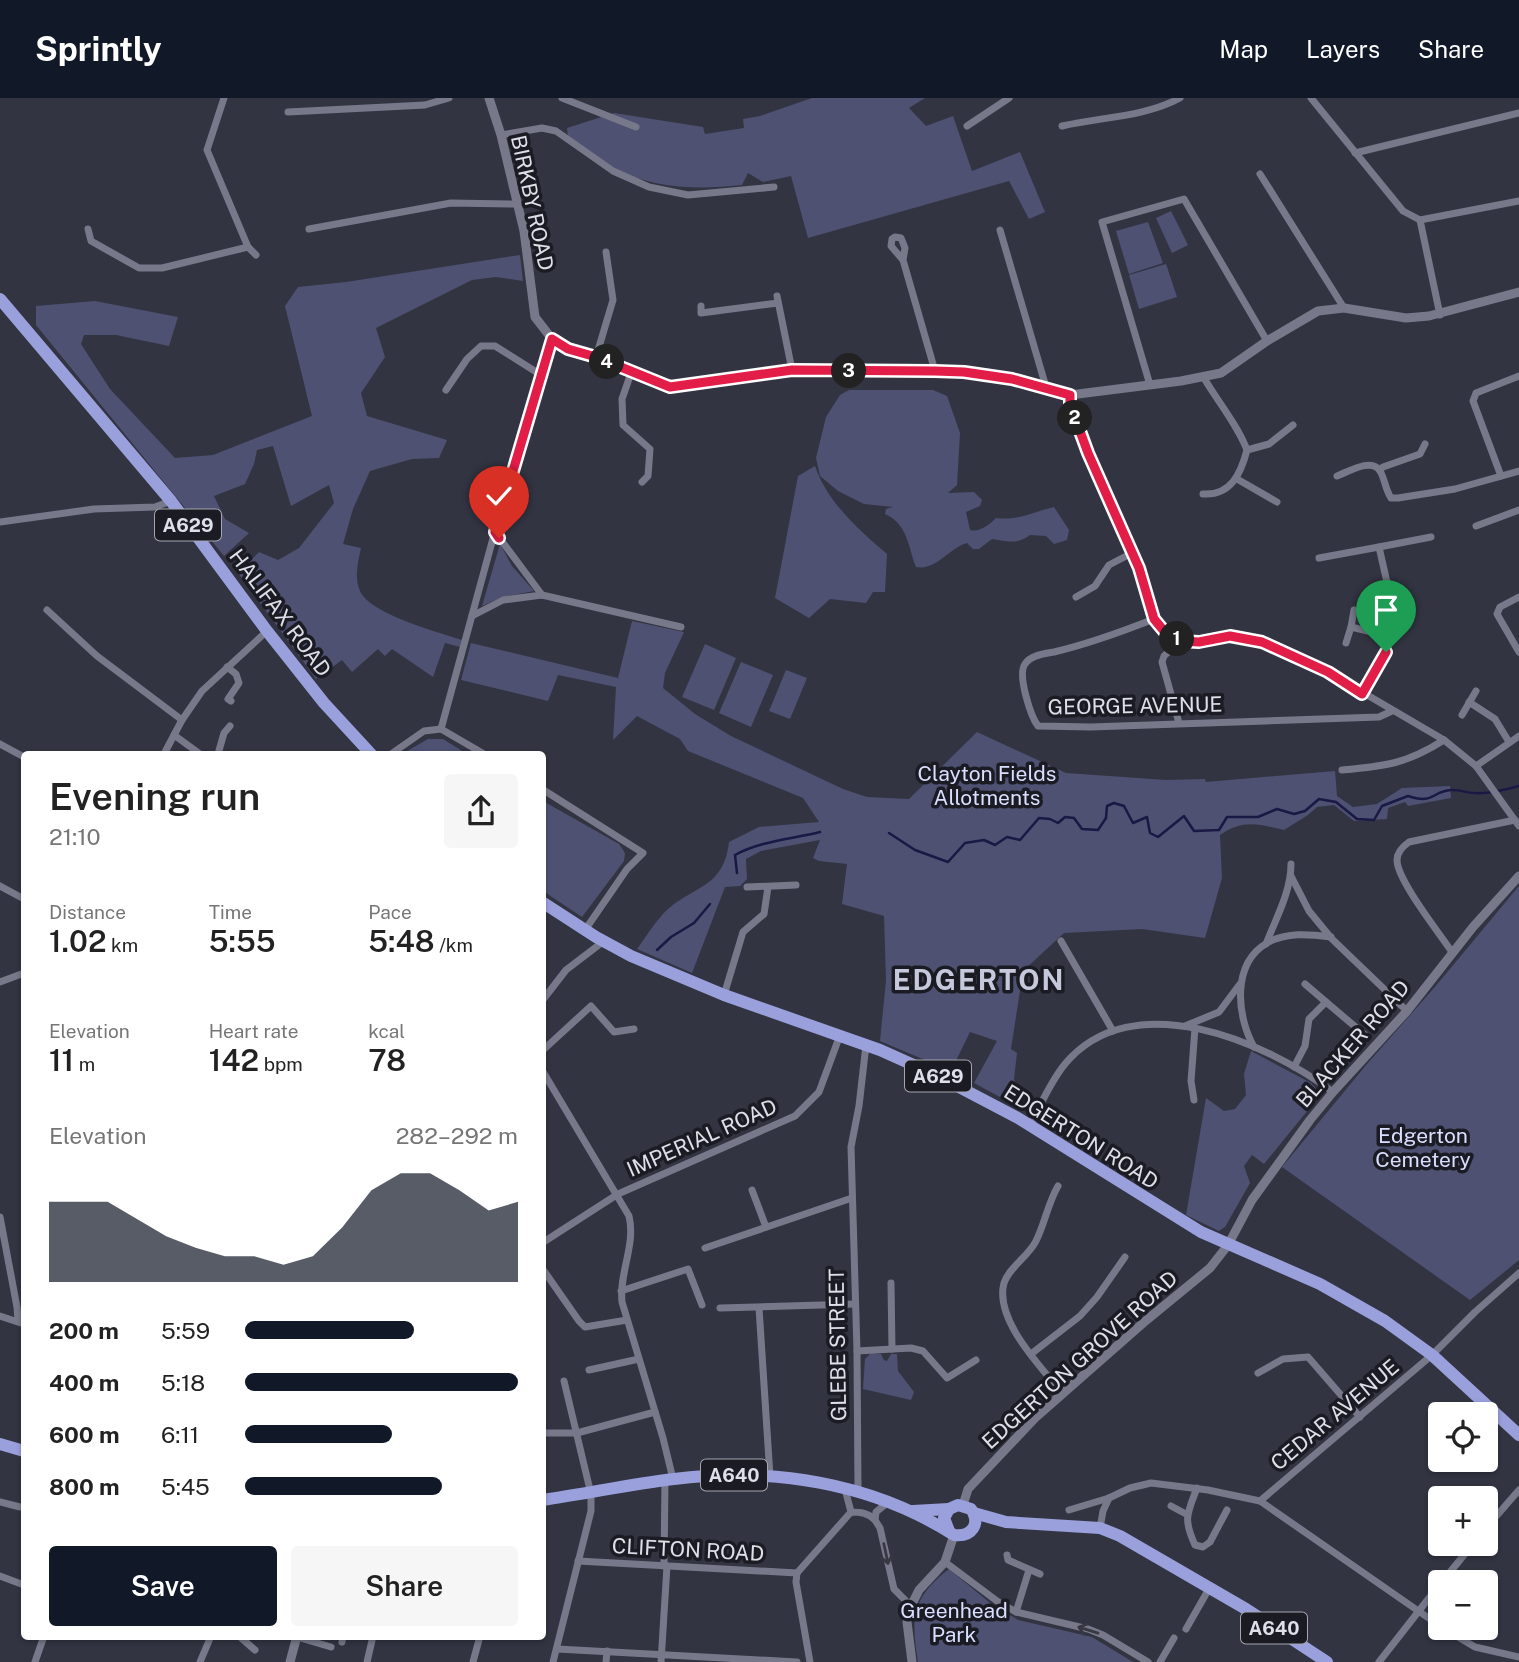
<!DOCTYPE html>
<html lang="en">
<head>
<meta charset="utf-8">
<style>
	:root { --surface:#fff; --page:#f6f6f6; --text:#222; --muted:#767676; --accent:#111827 }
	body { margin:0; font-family:"Public Sans",sans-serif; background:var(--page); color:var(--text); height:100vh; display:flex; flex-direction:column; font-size:26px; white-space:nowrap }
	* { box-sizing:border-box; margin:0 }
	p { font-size:23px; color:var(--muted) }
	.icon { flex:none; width:38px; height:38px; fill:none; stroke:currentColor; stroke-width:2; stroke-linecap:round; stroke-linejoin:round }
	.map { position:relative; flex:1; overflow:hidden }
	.drawer { position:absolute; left:21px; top:653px; width:525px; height:889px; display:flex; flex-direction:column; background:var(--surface); border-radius:7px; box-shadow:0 2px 5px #0004 }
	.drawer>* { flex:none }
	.buttons { position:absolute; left:1428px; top:1304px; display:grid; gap:14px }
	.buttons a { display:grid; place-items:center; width:70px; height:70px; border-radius:7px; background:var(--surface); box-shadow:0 2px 5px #0004; font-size:35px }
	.pin { position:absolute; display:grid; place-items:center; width:60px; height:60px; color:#fff; margin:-72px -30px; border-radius:50% 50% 50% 0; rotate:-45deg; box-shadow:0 0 7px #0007 }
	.pin .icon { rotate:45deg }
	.km { position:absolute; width:35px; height:35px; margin:-18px; border-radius:50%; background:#222; color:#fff; font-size:19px; line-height:35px; text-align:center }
	.round { display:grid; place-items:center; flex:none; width:74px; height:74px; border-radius:7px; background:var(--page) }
	.head { display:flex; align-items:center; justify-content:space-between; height:119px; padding:0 28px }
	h1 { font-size:38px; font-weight:600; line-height:52px }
	.metrics { display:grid; grid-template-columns:repeat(3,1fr); gap:10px; height:119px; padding:7px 28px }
	.metrics div { display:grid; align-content:center }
	.metrics b { font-size:30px; font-weight:600 }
	.metrics small { font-size:19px; font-weight:400 }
	.metrics p { font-size:19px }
	.chart { height:196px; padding:14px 28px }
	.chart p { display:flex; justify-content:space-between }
	.chart svg { width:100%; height:126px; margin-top:7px; fill:var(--accent); opacity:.7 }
	.primary-button { display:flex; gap:14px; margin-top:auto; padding:14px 28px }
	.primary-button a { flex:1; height:80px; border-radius:7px; background:var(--accent); color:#fff; font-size:28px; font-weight:600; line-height:80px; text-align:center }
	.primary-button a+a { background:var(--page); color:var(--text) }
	ul { padding:0 28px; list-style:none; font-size:23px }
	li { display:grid; grid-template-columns:112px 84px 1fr; align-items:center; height:52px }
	li i { height:18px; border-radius:9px; background:var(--accent) }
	header { display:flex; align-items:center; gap:42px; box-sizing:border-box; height:98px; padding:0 35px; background:var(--accent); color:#fff }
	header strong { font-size:33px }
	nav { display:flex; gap:38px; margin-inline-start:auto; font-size:24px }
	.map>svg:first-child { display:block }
	.green { fill:#4e5172 }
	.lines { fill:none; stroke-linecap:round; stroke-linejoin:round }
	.stream { stroke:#1a1845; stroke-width:2.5 }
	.minor { stroke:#77798a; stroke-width:7 }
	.tertiary { stroke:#77798a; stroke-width:9 }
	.trunk { stroke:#9aa0dc; stroke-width:12 }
	.oneway { stroke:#373842 }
	.route-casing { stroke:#fff; stroke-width:14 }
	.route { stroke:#e11d48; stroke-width:9 }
	.labels { text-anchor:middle; stroke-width:7; stroke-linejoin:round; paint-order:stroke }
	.shield { fill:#1b1c23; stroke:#a4a5ae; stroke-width:2 }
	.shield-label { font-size:19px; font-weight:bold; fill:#dee0e9 }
	.street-label { font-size:21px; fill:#dee0e9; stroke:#1b1c23 }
	.park-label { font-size:21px; fill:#dadeff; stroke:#1b1c23 }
	.district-label { font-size:28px; font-weight:bold; letter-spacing:2px; fill:#c6c9db; stroke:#1b1c23 }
</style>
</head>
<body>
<header>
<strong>Sprintly</strong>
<nav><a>Map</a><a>Layers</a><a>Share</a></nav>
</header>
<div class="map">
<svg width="1519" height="1564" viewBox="0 0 1519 1564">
	<rect width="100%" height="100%" fill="#323442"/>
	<g class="green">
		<path d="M812,0h113l-16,10 17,18 27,-10 19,55 48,-19 25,60 -16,7 -20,-38 -201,57 -17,-62 -28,6 -15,-9 -6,12c-44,5 -88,4 -129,-17 -15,-8 -30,-21 -45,-31l-1,-9 47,-15 89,14 2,7 39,-6 -1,-9 17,-3z"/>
		<polygon points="1171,113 1188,147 1172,155 1156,120"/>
		<polygon points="1148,124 1163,165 1129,176 1116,133"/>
		<path d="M520,157l3,26 -27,-4 -24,3 -96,48 9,29 -24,36 6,23 80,24 -8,18 -27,1 -42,12 -17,38 -10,35 18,4c-3,14 -7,29 -1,43 10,23 78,41 102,49l-2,7 -15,-4 -12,34 -41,-28 -7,7 -7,-7 -26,23 -10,-12 -26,19 -78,-106 21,-21 19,8 21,-12 35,-45 -5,-18 -38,21 -18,-60 -16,4 -3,14 -9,20 -31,12 11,23 24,14 -25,23 -188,-231v-19l59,-5 83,16 -9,29 -53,-11h-32l-3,9 29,45 65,69 38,-3 99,-39 -27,-110 13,-19 48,-5z"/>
		<polygon points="1166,166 1177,199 1139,211 1129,177"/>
		<path d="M849,292h84l14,6 13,37 -3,52 -9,8 26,-1 8,8 -2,6 -14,6 4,18c9,3 20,-6 26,-12 22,3 37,-6 58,-11l15,23 -2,10 -13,4 -8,-8 -16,-1c-12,10 -24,6 -38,4l-13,10h-6l-6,-6c-18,5 -31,28 -51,24 -8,-20 -8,-43 -31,-53l1,-5 7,-2 -29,-3 -26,-13 -18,-15 -4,-18 10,-41 14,-22z"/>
		<path d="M815,368c12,36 44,64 72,88l-2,38h-12l-7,11 -36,-4 -21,19 -34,-20 23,-122z"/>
		<polygon points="500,446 512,468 534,493 502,499 482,508"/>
		<path d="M632,523l52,11 -19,41 -2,15 32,26 36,22 112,53 24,8 42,2 68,-67 89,41 100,7 39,-1 1,3 129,-11 2,25 16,11 24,-3 25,-16 48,-2 1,12 -43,8 -3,-4 -17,6 -1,11 -33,2 -20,-16 -17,2 -9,8 -24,15c-26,-6 -41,-11 -64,5l2,43 -17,60 -63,-9 -78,4 -41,38 -12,78 6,4 -3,26 10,31 -50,-27 23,-42 -27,-9 -19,39 -71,-30 6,-61 -2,-64 -42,-12 5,-40 -28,-3 -6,-3 7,-18 -59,11 -15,8 1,20 -7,7 -15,1 -33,86 -55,-24c8,-11 16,-24 26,-35 29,-30 60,-23 66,-72l30,-15 60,-5 -16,-24 -115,-47 -8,-12 -43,-23 -24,24 3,-53 -58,-12 -10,26 -87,-21 10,-37 147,35z"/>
		<polygon points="705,546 736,560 714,612 682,599"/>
		<polygon points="741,564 773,577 751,629 719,615"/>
		<polygon points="786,572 807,580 790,621 769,613"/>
		<polygon points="428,641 443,641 467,656 402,656"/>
		<polygon points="543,703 619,746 625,755 624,763 582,819 543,793"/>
		<polygon points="1519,788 1519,1162 1470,1202 1282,1069 1367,966 1434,890"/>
		<polygon points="1251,953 1311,985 1321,996 1264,1066 1252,1057 1244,1068 1250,1085 1225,1129 1219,1133 1186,1117 1206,1000 1224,1013 1235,1011 1246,997 1244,976"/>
		<polygon points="871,1255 881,1256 884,1262 887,1263 891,1256 897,1256 898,1273 914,1294 911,1302 863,1291 865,1261"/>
		<path d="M949,1471l41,34 28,17 74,17 41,25h-215c-7,-45 -7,-63 31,-93z"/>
	</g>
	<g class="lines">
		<g class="stream">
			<path d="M889,735l26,17 33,12 17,-19 19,-3 11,5 12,-8 13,3 19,-22 11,1 8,4 7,-6 9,1 8,11 16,1 8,-12 1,-12 7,-3 10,3 9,17 14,-6 3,16 8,4 26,-21 10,15 25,-1 8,-13h31l19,-8 17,5 11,-3 14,-12 17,3 21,17 17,1 8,-14 26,-10c26,9 24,-5 43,-6 8,-1 15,3 23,3 15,1 31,-3 45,-7"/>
			<path d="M737,775l-2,-18c25,-14 57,-16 85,-23"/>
			<polyline points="657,852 671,839 694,825 710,806"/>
		</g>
		<g class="minor">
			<polyline points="562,0 636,29"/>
			<polyline points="1311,0 1403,113 1420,122 1519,103"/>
			<polyline points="288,14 425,7 449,0"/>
			<polyline points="967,28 1009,0"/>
			<path d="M1062,28c39,-9 83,-9 118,-28"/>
			<polyline points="501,37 542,30 556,33 613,73 649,89 688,97 774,89"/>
			<polyline points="1355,55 1519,15"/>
			<polyline points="1260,76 1344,210"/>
			<polyline points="1420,122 1440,217"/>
			<polyline points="88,131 91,143 139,170 162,170 248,149 207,52 224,0"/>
			<polyline points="309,131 451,105 516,106"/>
			<polyline points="1000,132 1046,289"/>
			<polyline points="248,149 256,157"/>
			<polyline points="903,162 905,150 901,140 895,139 892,141 891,148 903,162 935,273"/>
			<polyline points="777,198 792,272"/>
			<polyline points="701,208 701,215 778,205"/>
			<polyline points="596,259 613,202 606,154"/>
			<polyline points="631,275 622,301 623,327 650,351 648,378 642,384"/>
			<polyline points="1150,287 1102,124 1184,101 1267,243"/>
			<polyline points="446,292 467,261 481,248 495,248 541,277"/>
			<polyline points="1070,297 1070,306 1088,355 1139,470 1154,521 1164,533 1180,543 1199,544 1230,538 1262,544 1286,553 1328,574 1444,642 1476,668 1519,728"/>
			<polyline points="1247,352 1269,346 1293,327"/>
			<polyline points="1380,372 1383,369 1420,356 1425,346"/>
			<path d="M1337,378c11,-4 35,-19 43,-5 5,8 5,18 11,27h7l57,-9 64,-18"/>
			<polyline points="1501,378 1473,303 1476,295 1519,278"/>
			<polyline points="1237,381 1277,404"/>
			<path d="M1203,396c28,2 38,-21 44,-44 -10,-26 -29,-48 -43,-72"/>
			<polyline points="0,424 94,411 155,409 171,403"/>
			<polyline points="1476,428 1519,412"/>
			<polyline points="495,434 542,497"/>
			<polyline points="1379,449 1431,439"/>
			<polyline points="1319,460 1379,449 1393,511 1393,539 1362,596"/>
			<polyline points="1076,499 1095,488 1109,467 1132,455"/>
			<polyline points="1519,499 1500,509 1497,516 1519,554"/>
			<polyline points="47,512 97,558 182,622"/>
			<polyline points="1354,512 1351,529 1393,539"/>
			<polyline points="472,518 503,502 542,497 681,529"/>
			<path d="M1154,521c-33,13 -66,25 -100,33 -10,2 -23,3 -29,12 -8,11 6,53 13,62l53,1 288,-10 13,-6"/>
			<polyline points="1346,545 1351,529"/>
			<polyline points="227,569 236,576 239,585 228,601 231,603"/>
			<polyline points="1469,604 1495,621 1509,644"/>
			<polyline points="1462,617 1476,593"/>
			<polyline points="1179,625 1162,564 1164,558 1180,543"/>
			<polyline points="441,631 507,389 552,241"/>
			<polyline points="174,637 200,656"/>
			<polyline points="0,646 24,659"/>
			<polyline points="164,656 182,622 202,593 267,533"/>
			<polyline points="218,656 224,635 230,628"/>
			<polyline points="391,656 424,633 441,631 484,656"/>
			<polyline points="1476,668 1519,638"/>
			<path d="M1342,672c44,-4 64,-6 102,-30"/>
			<polyline points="542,691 643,755 627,771 585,832"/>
			<polyline points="1291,778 1309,813 1332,841 1407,913"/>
			<polyline points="0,788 24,801"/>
			<polyline points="747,789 796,787"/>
			<polyline points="1061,843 1113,933"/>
			<path d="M1266,846c10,-26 25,-52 25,-80"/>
			<path d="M1452,854c-12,-18 -55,-72 -55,-92 0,-8 5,-13 12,-18l106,-22"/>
			<polyline points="0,884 24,875"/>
			<polyline points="1305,886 1326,904"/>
			<polyline points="724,897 743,834 764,816 768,789"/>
			<polyline points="542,903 566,872 604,843"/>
			<polyline points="1185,928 1219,914 1240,886"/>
			<path d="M1254,949c-17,-30 -23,-83 13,-104 19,-11 42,-9 64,-6"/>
			<polyline points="542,953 591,908 614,934 634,931"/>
			<polyline points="1294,969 1305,948 1309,921 1326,904 1365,937"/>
			<path d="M542,972l87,146c7,29 -10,56 -7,86l41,136 10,41"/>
			<polyline points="1194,1002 1191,983 1195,930"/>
			<path d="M1030,1027c11,-20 20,-43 35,-61 67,-80 200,-23 268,28"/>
			<path d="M1058,1088c-10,17 -13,37 -22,55 -8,16 -26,25 -32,42 -10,37 38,85 59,111"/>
			<polyline points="752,1092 766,1129"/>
			<polyline points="0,1119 17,1209 18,1223"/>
			<polyline points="542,1145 618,1096 795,1018 819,994 840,937"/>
			<polyline points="705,1150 852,1100"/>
			<polyline points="542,1170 579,1223 585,1229 627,1222"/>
			<polyline points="891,1185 892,1251"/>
			<polyline points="621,1193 688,1171 702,1207"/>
			<polyline points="720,1210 855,1206"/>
			<polyline points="759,1210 770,1378"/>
			<polyline points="0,1218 24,1226"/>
			<polyline points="857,1253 911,1250 923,1253 947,1280 976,1262"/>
			<polyline points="1031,1256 1080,1218 1097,1199 1125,1159"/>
			<polyline points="589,1272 639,1261"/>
			<polyline points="1258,1275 1283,1261 1308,1259 1360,1319"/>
			<polyline points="542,1335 577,1335 655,1314"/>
			<path d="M1197,1390c-10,26 -14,31 -2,57l8,2 7,-5 17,-32"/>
			<polyline points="845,1391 851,1414"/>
			<polyline points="858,1393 857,1253 851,1049 859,1008 866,947"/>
			<polyline points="1260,1403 1432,1257 1475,1214 1519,1175"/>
			<polyline points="0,1404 20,1409"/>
			<polyline points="887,1405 876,1414 875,1422 880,1430 894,1491 911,1508"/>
			<polyline points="1171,1408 1186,1416"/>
			<polyline points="1434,1410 1440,1415"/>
			<polyline points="1069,1412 1109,1400 1130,1390 1151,1385 1208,1392 1260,1403 1440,1528"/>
			<polyline points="1100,1430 1103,1413 1109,1400"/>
			<polyline points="1486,1430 1519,1392"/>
			<polyline points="1007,1457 1008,1462 1040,1476"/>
			<polyline points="578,1463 797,1475"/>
			<polyline points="945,1464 997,1503 1016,1514 1088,1531 1103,1537 1148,1564"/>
			<polyline points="664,1468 665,1382"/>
			<polyline points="0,1478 24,1487"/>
			<polyline points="1442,1484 1473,1446"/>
			<polyline points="1016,1514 1029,1472"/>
			<polyline points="1443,1530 1475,1549 1519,1559"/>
			<polyline points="1186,1531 1210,1489"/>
			<polyline points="239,1538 255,1552"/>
			<polyline points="297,1539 331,1549"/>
			<polyline points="342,1544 343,1538"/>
			<polyline points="557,1551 797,1564"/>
			<polyline points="35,1564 44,1538"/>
			<polyline points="200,1564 211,1538"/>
			<polyline points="367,1564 373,1538"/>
			<polyline points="473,1564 480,1538"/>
			<polyline points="553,1564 591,1413 591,1396 564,1283"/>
			<polyline points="606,1564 607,1553"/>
			<polyline points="661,1564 667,1468"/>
			<path d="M810,1564l-14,-80 1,-9 54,-61c10,0 17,1 24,8"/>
			<polyline points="1160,1564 1174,1540"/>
			<polyline points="1379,1564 1440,1486"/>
		</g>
		<g class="tertiary">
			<polyline points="489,0 501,37 524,133 535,219 552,241 568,251 596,259 670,289 710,285 756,275 792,272 935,273 964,273 1012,280 1070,297 1181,283 1221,275 1267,243 1318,213 1344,210 1406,220 1429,218 1519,194"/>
			<polyline points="963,1407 968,1391 1036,1319 1143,1225 1210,1170 1228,1147 1252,1102 1310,1022 1333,994 1407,913 1473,829 1519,778"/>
			<polyline points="290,1564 297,1538"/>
			<polyline points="912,1564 907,1524 911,1508 919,1492 945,1464 954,1437"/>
		</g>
		<g class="trunk">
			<polyline points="0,201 171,403 267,533 324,605 371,656"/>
			<polyline points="542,804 596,839 631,858 724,897 880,952 938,978 1018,1020 1201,1134 1320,1186 1385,1223 1432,1257 1519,1337"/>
			<polyline points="0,1346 24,1353"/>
			<path d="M542,1402c44,-6 88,-16 132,-21 97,-12 197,3 280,56 18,2 27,-11 17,-26l-13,-4 -9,4 -5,9 5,13"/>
			<polyline points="913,1413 949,1411"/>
			<polyline points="974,1415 1006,1424 1100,1430 1120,1438 1246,1511 1327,1564"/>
		</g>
	</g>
	<defs><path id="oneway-shaft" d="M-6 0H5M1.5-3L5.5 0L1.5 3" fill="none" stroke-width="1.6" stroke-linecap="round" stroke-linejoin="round" transform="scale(1.75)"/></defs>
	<g class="oneway">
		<use href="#oneway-shaft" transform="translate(886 1456) rotate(78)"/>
		<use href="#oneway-shaft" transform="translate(1088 1532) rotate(-163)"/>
	</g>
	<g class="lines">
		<g class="route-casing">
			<polyline id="route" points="499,440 495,434 552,241 568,251 596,259 670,289 792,272 935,273 964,274 1012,281 1070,297 1070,306 1088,355 1139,470 1154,521 1164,533 1180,543 1199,544 1230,538 1262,544 1328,574 1362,596 1386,554"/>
		</g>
		<use href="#route" class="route"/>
	</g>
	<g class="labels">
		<g class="shield">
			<rect x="155" y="411.5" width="66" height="31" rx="5"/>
			<rect x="905" y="962.5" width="66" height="31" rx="5"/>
			<rect x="701" y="1361.5" width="66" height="31" rx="5"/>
			<rect x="1241" y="1514.5" width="66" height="31" rx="5"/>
		</g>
		<g class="shield-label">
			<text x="188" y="434">A629</text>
			<text x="938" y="985">A629</text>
			<text x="734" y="1384">A640</text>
			<text x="1274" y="1537">A640</text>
		</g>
		<g class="street-label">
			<text transform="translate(532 105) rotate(78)" y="7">BIRKBY ROAD</text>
			<text transform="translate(280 515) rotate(53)" y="7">HALIFAX ROAD</text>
			<text transform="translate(1135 608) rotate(-1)" y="7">GEORGE AVENUE</text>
			<text transform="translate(1353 946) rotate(-49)" y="7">BLACKER ROAD</text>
			<text transform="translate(1081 1039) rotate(32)" y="7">EDGERTON ROAD</text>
			<text transform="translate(702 1040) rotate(-24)" y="7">IMPERIAL ROAD</text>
			<text transform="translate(838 1247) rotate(-91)" y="7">GLEBE STREET</text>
			<text transform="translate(1080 1262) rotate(-42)" y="7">EDGERTON GROVE ROAD</text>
			<text transform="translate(1335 1317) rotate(-40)" y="7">CEDAR AVENUE</text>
			<text transform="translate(688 1452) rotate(3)" y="7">CLIFTON ROAD</text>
		</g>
		<g class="park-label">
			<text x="987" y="683">Clayton Fields<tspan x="987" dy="24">Allotments</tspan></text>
			<text x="1423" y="1045">Edgerton<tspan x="1423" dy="24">Cemetery</tspan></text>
			<text x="954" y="1520">Greenhead<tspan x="954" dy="24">Park</tspan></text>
		</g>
		<g class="district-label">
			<text x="979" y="892">EDGERTON</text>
		</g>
	</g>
</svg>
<div class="buttons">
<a><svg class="icon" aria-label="locate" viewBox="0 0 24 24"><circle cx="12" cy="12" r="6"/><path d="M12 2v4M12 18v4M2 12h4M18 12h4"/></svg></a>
<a>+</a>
<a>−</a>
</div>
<div class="pin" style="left:1386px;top:554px;background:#1e9e55"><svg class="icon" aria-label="arrive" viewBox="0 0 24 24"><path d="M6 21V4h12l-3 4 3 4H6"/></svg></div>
<div class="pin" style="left:499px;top:440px;background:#d93025"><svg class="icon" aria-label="check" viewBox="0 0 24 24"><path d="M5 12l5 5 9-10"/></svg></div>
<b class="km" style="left:1177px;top:541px">1</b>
<b class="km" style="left:1075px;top:320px">2</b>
<b class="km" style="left:849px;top:273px">3</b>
<b class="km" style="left:607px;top:264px">4</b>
<section class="drawer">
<div class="head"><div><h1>Evening run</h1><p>21:10</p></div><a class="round"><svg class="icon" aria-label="share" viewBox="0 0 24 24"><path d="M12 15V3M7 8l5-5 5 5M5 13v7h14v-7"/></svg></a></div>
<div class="metrics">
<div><p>Distance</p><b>1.02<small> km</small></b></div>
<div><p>Time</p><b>5:55</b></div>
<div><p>Pace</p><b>5:48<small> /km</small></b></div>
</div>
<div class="metrics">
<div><p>Elevation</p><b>11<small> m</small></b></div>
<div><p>Heart rate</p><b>142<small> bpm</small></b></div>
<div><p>kcal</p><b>78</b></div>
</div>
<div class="chart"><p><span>Elevation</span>282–292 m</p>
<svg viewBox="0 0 160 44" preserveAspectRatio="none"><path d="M0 44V16L10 16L20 16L30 22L40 28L50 32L60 35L70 35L80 38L90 35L100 25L110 12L120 6L130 6L140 12L150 19L160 16V44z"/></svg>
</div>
<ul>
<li><b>200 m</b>5:59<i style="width:62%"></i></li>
<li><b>400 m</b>5:18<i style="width:100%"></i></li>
<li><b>600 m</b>6:11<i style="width:54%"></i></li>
<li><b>800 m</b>5:45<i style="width:72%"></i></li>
</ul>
<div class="primary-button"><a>Save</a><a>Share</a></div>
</section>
</div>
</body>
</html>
